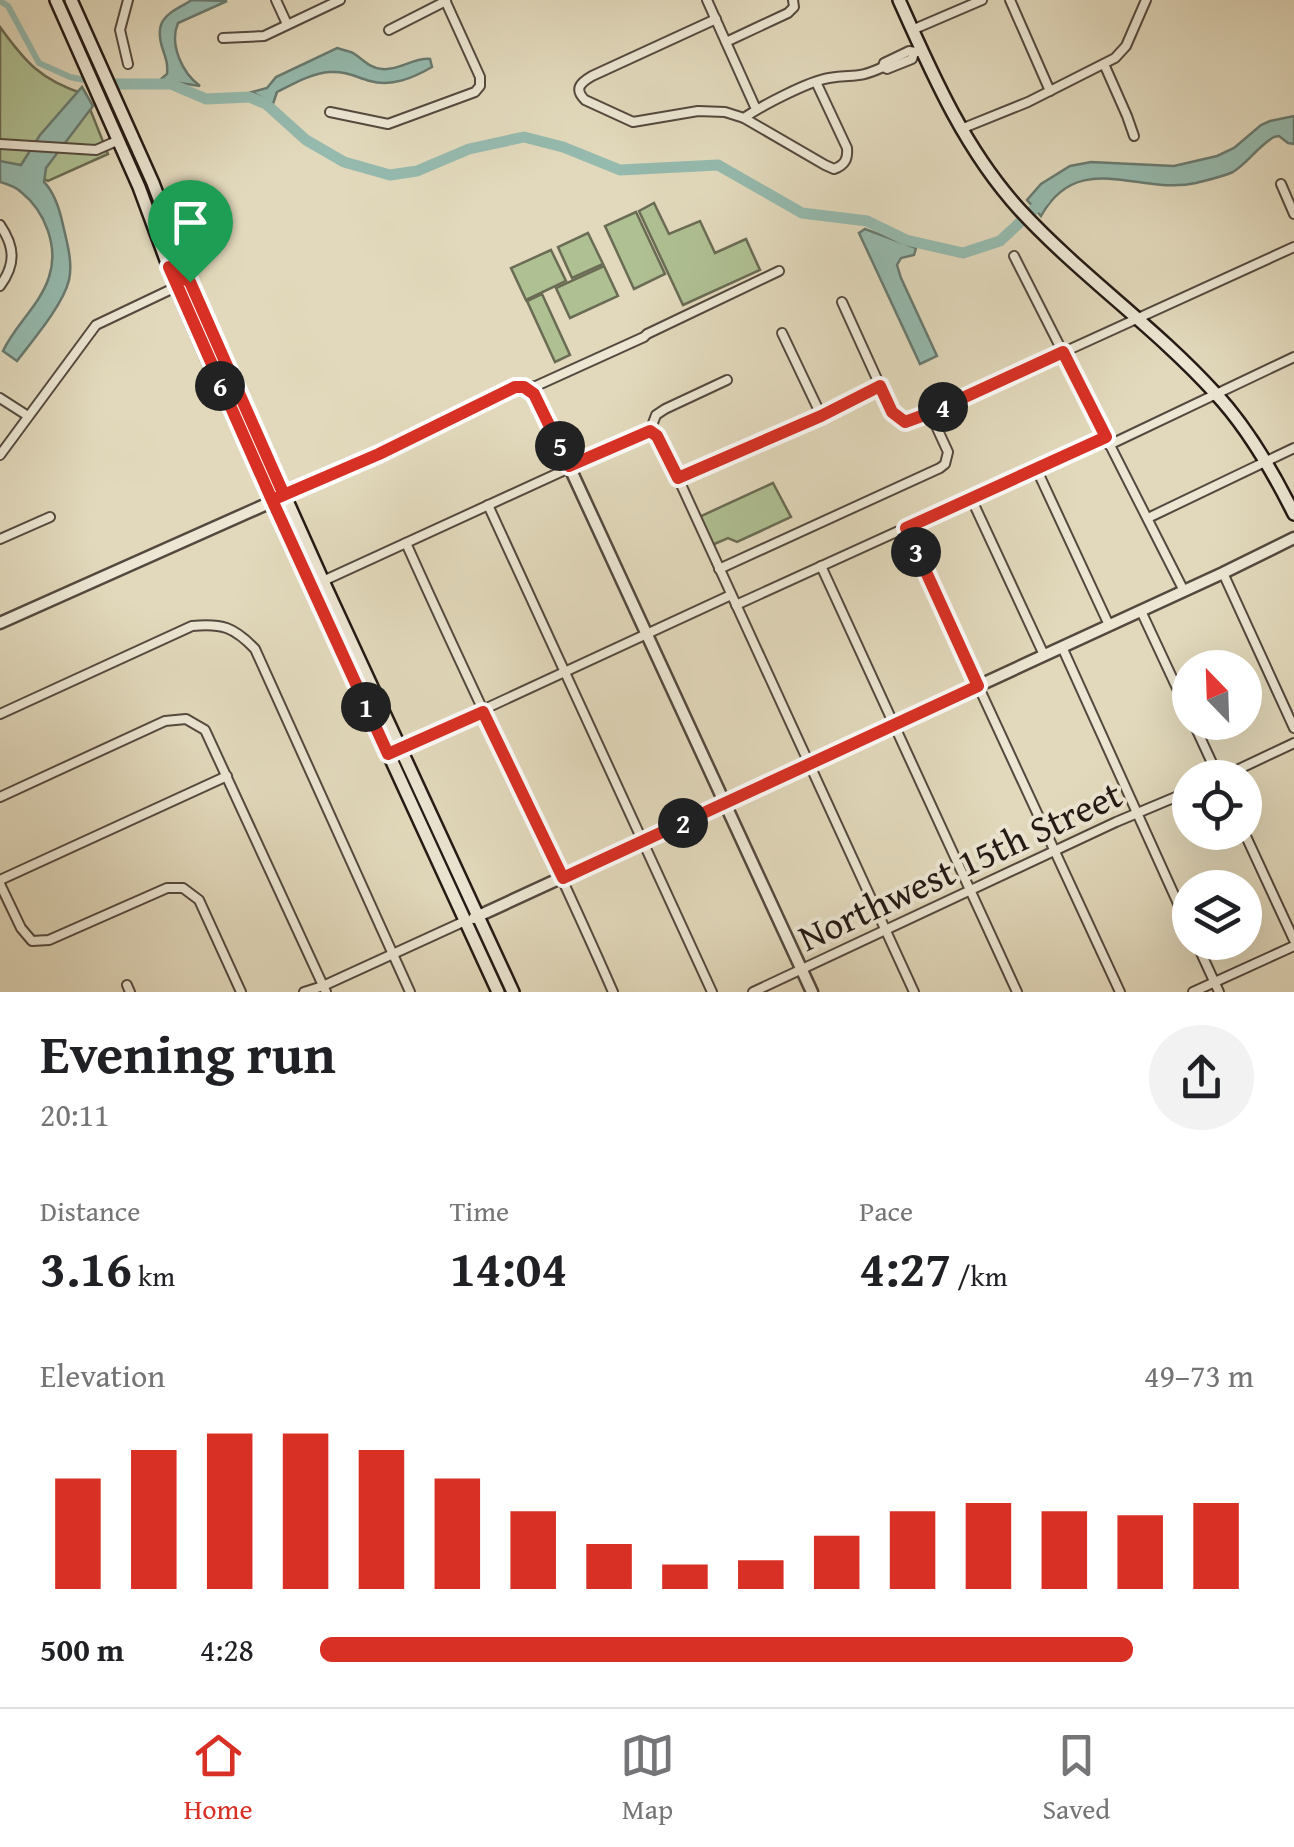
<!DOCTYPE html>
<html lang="en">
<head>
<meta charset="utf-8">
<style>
	:root { --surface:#fff; --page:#f2f2f2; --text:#202124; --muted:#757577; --line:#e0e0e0; --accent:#d93025 }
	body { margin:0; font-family:"Gentium Book Plus",serif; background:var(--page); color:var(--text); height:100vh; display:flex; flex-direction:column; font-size:38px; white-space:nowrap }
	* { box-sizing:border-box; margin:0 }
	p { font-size:32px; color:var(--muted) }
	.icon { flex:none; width:55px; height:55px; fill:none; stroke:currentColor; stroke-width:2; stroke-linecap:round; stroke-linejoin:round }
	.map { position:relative; height:992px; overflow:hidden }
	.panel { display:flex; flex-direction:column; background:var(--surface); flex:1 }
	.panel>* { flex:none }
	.needle { width:65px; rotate:337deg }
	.controls { position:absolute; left:1172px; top:650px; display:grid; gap:20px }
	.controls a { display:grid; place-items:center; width:90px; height:90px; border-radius:50%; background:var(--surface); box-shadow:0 10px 40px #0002; font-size:50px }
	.pin { position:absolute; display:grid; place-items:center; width:85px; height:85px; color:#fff; margin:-102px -42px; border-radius:50% 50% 50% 0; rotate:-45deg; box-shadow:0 0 10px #0007 }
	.pin .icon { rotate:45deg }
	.km { position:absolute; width:50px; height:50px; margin:-25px; border-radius:50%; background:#222; color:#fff; font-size:28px; line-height:50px; text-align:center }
	.round { display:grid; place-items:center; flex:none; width:105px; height:105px; border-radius:52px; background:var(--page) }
	.summary { display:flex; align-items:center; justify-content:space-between; height:170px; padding:0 40px }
	h1 { font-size:55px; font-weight:700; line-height:75px }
	.metrics { display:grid; grid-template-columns:repeat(3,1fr); gap:15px; height:170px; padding:10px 40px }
	.metrics div { display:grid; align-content:center }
	.metrics b { font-size:50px; font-weight:700 }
	.metrics small { font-size:28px; font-weight:400 }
	.metrics p { font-size:28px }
	.chart { height:280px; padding:20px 40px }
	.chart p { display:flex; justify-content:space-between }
	.chart svg { width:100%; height:180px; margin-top:10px; stroke:var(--accent); stroke-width:6 }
	ul { padding:0 40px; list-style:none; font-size:32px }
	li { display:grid; grid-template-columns:160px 120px 1fr; align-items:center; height:75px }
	li i { height:25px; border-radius:12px; background:var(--accent) }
	.menu { display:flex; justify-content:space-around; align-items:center; height:140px; border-top:2px solid var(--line); background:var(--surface); font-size:28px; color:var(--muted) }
	.menu a { display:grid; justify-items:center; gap:5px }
	.menu .active { color:var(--accent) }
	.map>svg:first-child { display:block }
	.green { fill:#afc093; stroke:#6a6c54; stroke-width:2.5 }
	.water { fill:#95baae; stroke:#687a70; stroke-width:2.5 }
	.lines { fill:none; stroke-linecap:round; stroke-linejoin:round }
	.canal { stroke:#95baae; stroke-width:6 }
	.river { stroke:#95baae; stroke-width:11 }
	.minor-casing { stroke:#54493e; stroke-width:12 }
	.tertiary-casing { stroke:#54493e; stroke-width:15 }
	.secondary-casing { stroke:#241914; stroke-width:16 }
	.minor { stroke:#ece6d3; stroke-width:8 }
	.tertiary { stroke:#ece6d3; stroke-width:10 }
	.secondary { stroke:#ece6d3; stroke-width:11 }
	.route-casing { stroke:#fff; stroke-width:20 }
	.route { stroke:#d93025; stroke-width:12 }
	.labels { text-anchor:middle; stroke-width:8; stroke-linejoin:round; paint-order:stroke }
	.street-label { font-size:38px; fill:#241914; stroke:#ece6d3 }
</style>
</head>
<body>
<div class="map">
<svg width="1294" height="992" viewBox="0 0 1294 992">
	<rect width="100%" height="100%" fill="#e2d9bc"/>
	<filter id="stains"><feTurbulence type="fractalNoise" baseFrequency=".002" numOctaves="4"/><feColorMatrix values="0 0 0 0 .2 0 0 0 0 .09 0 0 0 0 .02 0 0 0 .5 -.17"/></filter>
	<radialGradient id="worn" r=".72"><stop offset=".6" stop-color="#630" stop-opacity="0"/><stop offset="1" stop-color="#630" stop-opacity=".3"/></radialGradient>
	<g class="green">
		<path d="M0,27c26,36 41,53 84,67l24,60 -60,27 -31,-13 -17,-3z"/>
		<polygon points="654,203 669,234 700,221 715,253 746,239 760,270 683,305 639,211"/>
		<polygon points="636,212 665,274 634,289 605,226"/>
		<polygon points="588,233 603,264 572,278 558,247"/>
		<polygon points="551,250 566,281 526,300 511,268"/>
		<polygon points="604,266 618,296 570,318 556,288"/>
		<polygon points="542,294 570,355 555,362 527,301"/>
		<polygon points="773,483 791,517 737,542 728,538 712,545 699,517"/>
	</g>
	<g class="water">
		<path d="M192,0l35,1 -49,22c-9,21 4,50 22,63l-40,-6 7,-6c1,-10 -1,-15 -4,-24 -11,-32 7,-37 29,-50z"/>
		<path d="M337,48c3,1 12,3 16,5 10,6 16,15 29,16 17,2 32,-12 48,-10l2,8c-19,11 -40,20 -62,14 -14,-4 -24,-10 -40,-9 -18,1 -37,12 -53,20l-4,12 -21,-12 15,-4 9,-11z"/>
		<path d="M82,87l11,19 -47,62 -2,14c11,11 16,29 19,43 4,18 10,37 6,55 -6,25 -36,60 -52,81l-14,-10c12,-26 37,-46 46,-74 10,-30 -4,-66 -28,-85 -5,-5 -14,-8 -21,-10v-21l21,4 19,-30z"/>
		<path d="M1294,116v28l-6,-1 -9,-7 -5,1c-16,9 -26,26 -41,35 -11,5 -26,8 -37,11 -57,13 -117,-35 -155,33l-14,-16 14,-16 29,-18 21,-4 83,4 43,-10 17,-8 27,-23 9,-4z"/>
		<polygon points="865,229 916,248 914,255 901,258 897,265 901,278 937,356 920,364 859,233"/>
	</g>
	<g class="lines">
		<polyline class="canal" points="0,1 8,6 39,63 70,77 104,84"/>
		<polyline class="river" points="104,84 171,84 206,99 249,97 266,104 306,140 344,162 390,175 417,171 469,149 524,137 563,147 620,170 718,165 802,213 867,221 906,240 963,253 1000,241 1045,199"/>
		<g class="minor-casing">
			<g id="minor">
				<polyline points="276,0 287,24"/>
				<polyline points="707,0 756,109"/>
				<polyline points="1010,0 1050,91"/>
				<path d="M716,19l-124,57c-12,7 -18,13 -7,24l48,22 65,-11 27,1 19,6c17,-12 65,-37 85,-40 24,-4 29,1 54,-11l4,2 25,-10 2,-6"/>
				<polyline points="389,30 446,1"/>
				<polyline points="912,30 982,0"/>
				<polyline points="223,38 264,36 340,0"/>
				<polyline points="726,42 788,13 794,7 793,0"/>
				<polyline points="128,64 120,30 128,0"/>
				<polyline points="1104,64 1127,116 1134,136"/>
				<polyline points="883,67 884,63 909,51 917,52"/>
				<polyline points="330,112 388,124 475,92 480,86 480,77 445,0"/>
				<path d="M744,118l81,47 9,4c11,-4 14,-10 13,-21l-31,-66"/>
				<polyline points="961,129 1028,102 1115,58 1126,46 1146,0"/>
				<polyline points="0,144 96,150 119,140"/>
				<polyline points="1281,184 1294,214"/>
				<path d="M0,225c15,22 16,39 0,61"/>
				<polyline points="1014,256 1184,591"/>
				<polyline points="842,302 892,412 905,421 930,413 1294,247"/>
				<polyline points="782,333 821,415"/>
				<polyline points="525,387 536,386 644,337 647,334 779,271"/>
				<polyline points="0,398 28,416"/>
				<polyline points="650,431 657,436 678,478 914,992"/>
				<polyline points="1109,445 1294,357"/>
				<polyline points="0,455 96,325 176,287"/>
				<polyline points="1036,468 1109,625"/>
				<polyline points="678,478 821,415 880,386"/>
				<polyline points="971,498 1044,655"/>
				<polyline points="488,505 712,992"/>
				<polyline points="1148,518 1294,448"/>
				<polyline points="905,528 1120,992"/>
				<polyline points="0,539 50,517"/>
				<path d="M406,543c67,150 141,298 207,449"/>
				<polyline points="821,566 1017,992"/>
				<polyline points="719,569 940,468 945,464 948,452 930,413"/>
				<polyline points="1223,573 1294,728"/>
				<polyline points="323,581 650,431 656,415 665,409 727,380"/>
				<polyline points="736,605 1105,437"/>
				<polyline points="1141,611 1190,716"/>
				<polyline points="1062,647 1190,930"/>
				<path d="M0,714l192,-88c30,-3 42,1 63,23l155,343"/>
				<polyline points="1193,722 1219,778"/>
				<polyline points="396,750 731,595"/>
				<polyline points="1220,778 1294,743"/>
				<polyline points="0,797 165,721 186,719 205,730 326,992"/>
				<polyline points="1244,832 1294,940"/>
				<polyline points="0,880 227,776"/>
				<polyline points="0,884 21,928 32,941 49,940 167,888 183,888 199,900 241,992"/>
				<polyline points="1196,942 1219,992"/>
				<polyline points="127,985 130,992"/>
				<polyline points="304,992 323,986 465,921"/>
				<polyline points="753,992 1116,822 1190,791"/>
				<polyline points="1193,992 1294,946"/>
			</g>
		</g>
		<g class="tertiary-casing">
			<g id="tertiary">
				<polyline points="0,623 379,454 515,387 530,390 569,466 812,992"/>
				<polyline points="474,918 1223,573 1294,538"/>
			</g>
		</g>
		<g class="secondary-casing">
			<g id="secondary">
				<polyline points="56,0 139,187 176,287 223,394 498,992"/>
				<polyline points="71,0 153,183 198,302 323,581 513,992"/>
				<path d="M899,0c33,74 66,150 121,210 61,66 135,117 195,183 33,35 58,79 79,121"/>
			</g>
		</g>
		<use href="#minor" class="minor"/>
		<use href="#tertiary" class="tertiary"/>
		<use href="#secondary" class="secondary"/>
	</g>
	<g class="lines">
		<g class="route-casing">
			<polyline id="route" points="190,282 284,495 272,500 388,754 483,712 563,878 978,686 906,528 1106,437 1063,352 930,413 905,422 892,412 880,386 821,416 678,478 657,436 650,431 569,466 534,394 524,387 515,387 379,454 272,500 169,267 190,282"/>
		</g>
		<use href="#route" class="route"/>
	</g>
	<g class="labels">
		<g class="street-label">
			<text transform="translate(960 866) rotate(-25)" y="13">Northwest 15th Street</text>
		</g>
	</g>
	<rect width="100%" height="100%" filter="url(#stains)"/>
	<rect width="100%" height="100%" fill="url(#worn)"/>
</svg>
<div class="controls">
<a><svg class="needle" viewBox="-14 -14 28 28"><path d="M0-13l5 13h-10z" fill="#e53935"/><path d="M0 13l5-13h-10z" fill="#757577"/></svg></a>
<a><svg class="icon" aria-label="locate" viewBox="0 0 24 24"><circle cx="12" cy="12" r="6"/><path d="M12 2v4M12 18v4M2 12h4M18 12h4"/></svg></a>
<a><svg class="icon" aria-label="layers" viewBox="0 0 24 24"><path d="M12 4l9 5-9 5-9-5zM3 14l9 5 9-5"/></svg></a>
</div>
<div class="pin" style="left:190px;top:282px;background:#1e9e55"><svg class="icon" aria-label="arrive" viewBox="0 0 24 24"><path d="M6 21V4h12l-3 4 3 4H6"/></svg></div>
<b class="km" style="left:366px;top:707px">1</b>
<b class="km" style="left:683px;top:823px">2</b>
<b class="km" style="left:916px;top:552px">3</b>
<b class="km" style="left:943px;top:407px">4</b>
<b class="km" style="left:560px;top:446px">5</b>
<b class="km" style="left:220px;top:386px">6</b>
</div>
<section class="panel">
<div class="summary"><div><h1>Evening run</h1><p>20:11</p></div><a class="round"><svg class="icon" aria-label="share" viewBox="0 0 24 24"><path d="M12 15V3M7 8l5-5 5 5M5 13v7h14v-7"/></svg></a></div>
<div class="metrics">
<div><p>Distance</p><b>3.16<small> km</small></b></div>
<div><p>Time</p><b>14:04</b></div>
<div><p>Pace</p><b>4:27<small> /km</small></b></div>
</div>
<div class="chart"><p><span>Elevation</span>49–73 m</p>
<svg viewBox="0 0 160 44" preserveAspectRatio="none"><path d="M5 44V17M15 44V10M25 44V6M35 44V6M45 44V10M55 44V17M65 44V25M75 44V33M85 44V38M95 44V37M105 44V31M115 44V25M125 44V23M135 44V25M145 44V26M155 44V23"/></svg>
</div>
<ul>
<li><b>500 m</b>4:28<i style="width:87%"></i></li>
</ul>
</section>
<nav class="menu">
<a class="active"><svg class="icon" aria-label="home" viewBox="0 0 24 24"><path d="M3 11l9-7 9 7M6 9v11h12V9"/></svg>Home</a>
<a><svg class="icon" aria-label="map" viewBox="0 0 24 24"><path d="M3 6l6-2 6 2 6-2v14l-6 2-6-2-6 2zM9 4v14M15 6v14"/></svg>Map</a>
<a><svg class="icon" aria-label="saved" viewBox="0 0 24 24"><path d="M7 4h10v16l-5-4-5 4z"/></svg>Saved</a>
</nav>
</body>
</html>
